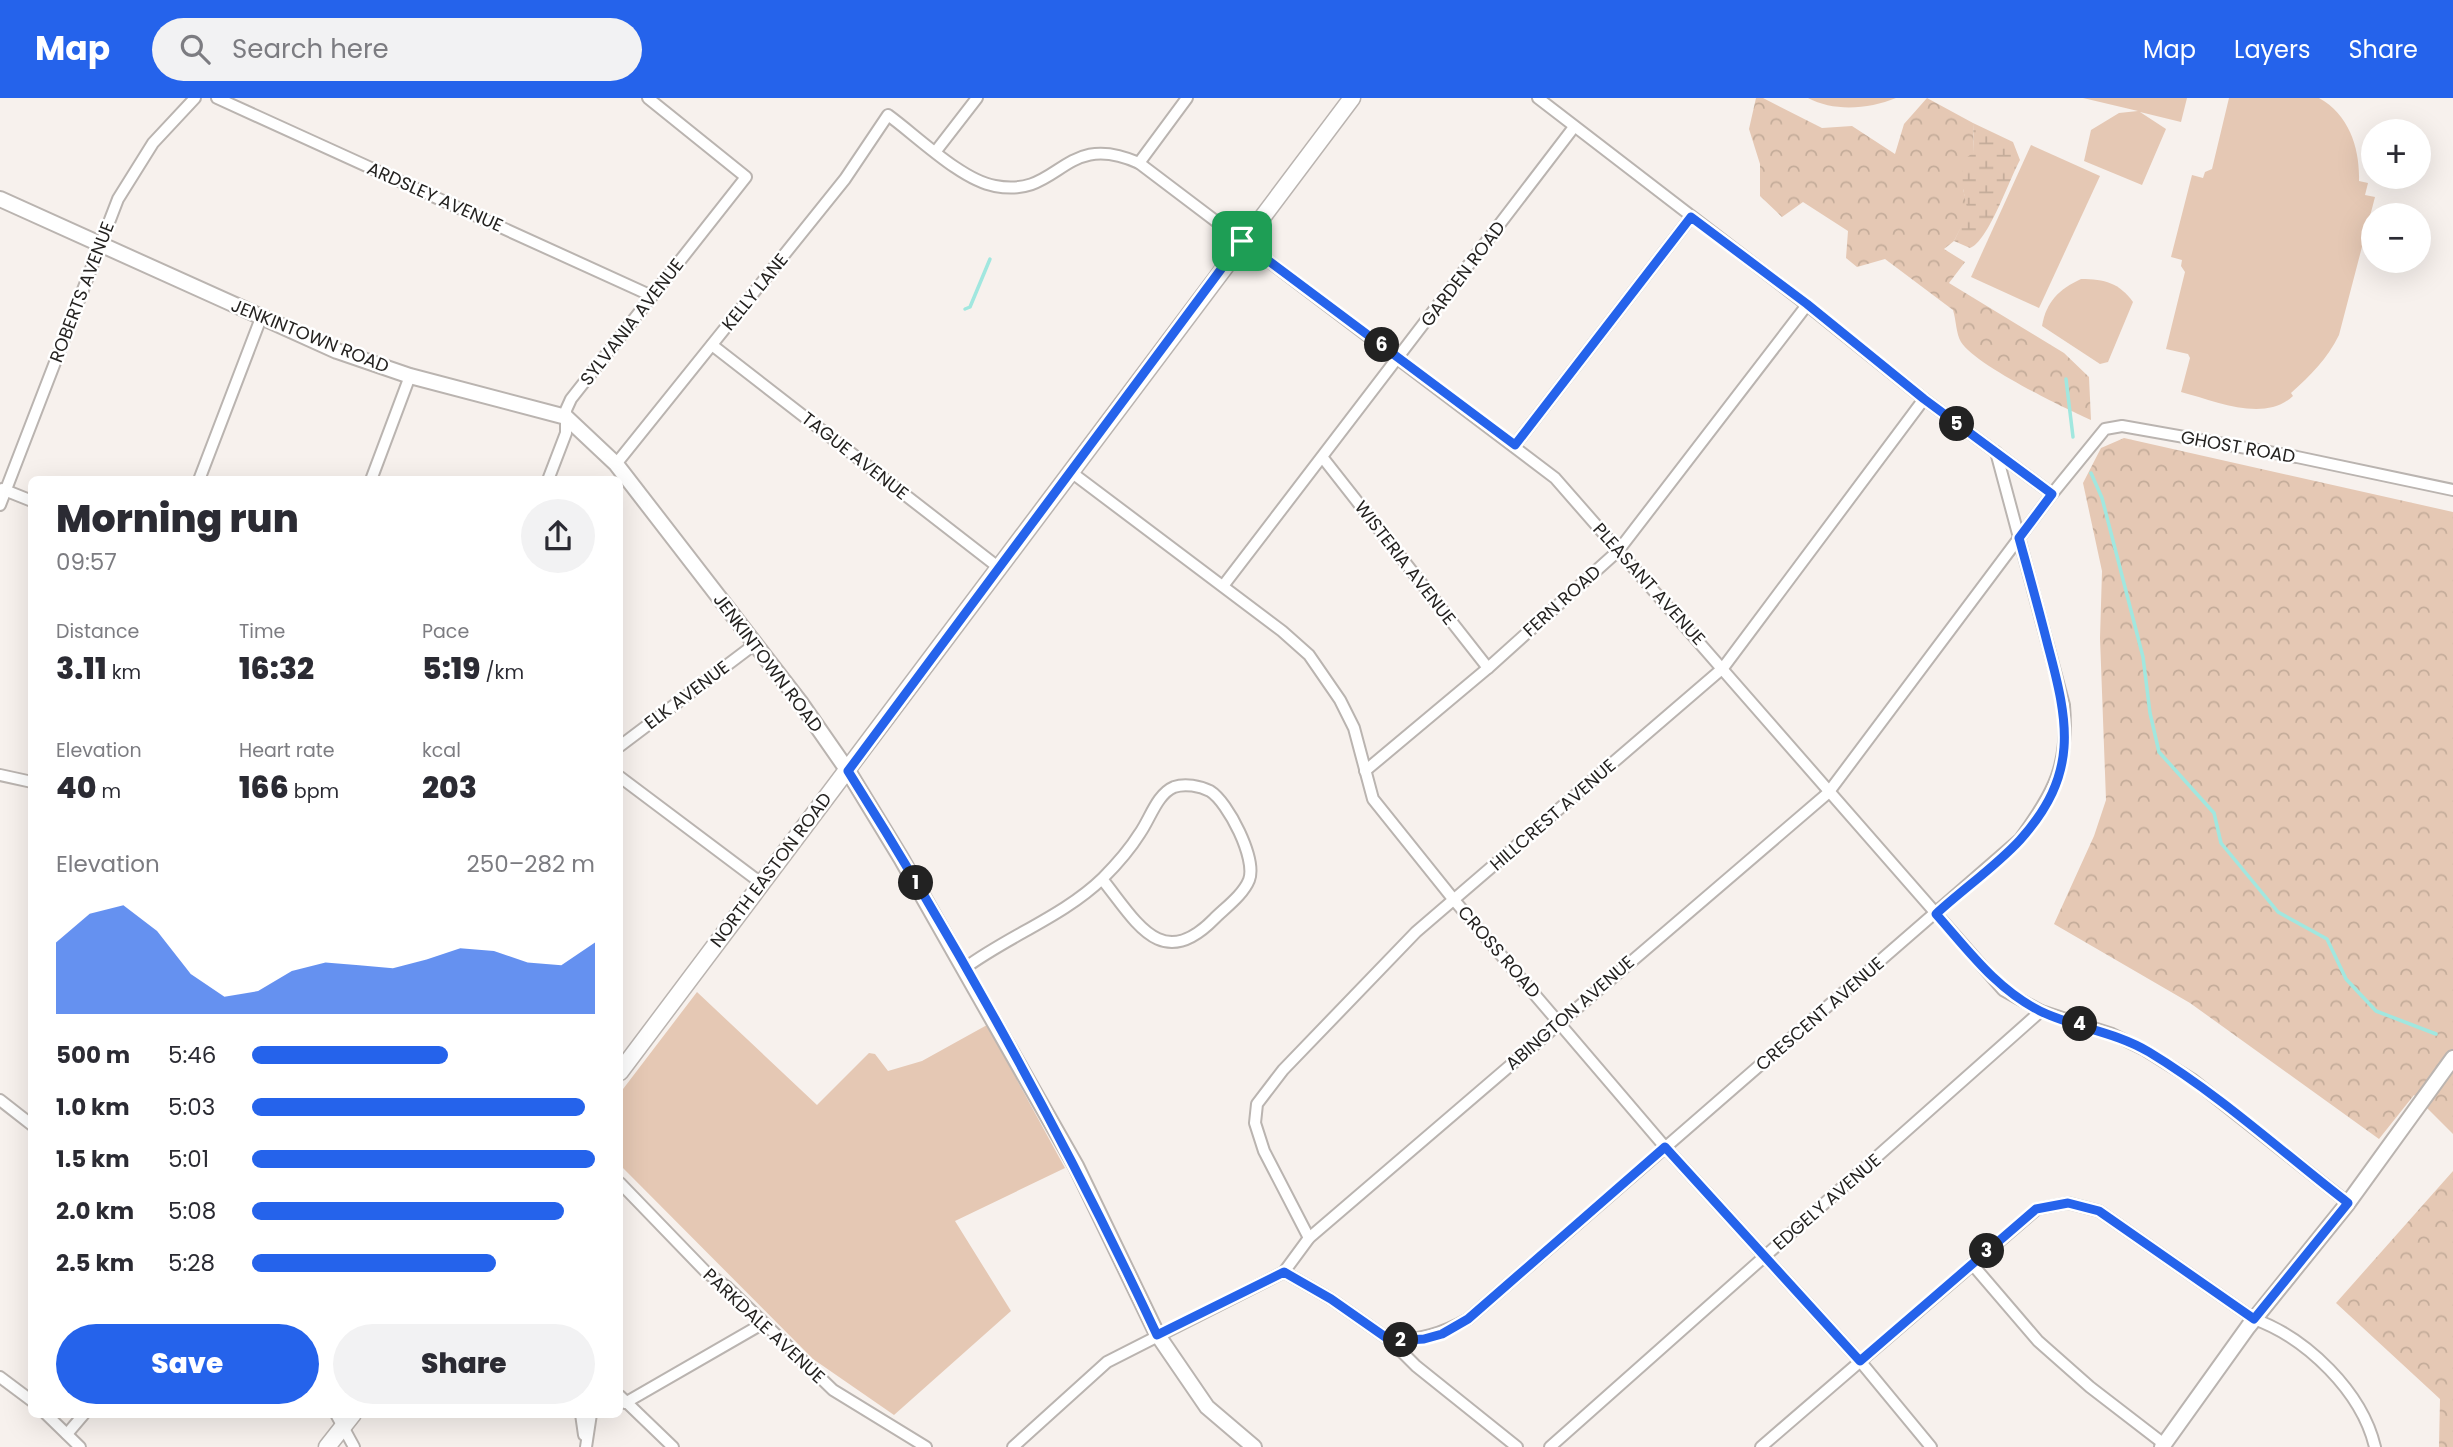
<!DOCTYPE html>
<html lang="en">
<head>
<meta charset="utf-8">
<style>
	:root { --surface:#fff; --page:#f2f2f3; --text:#2b2b33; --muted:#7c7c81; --accent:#2563eb }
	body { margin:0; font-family:Poppins,sans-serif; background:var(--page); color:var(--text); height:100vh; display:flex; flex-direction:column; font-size:26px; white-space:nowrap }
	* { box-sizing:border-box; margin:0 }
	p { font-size:23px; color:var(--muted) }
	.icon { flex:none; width:38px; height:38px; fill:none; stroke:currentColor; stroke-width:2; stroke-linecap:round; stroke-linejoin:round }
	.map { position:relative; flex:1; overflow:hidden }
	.drawer { position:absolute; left:28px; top:378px; width:595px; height:942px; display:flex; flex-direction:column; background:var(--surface); border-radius:10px; box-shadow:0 7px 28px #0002 }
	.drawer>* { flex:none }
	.controls { position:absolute; left:2361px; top:21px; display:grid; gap:14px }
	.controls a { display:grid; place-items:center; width:70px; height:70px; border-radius:50%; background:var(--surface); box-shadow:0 7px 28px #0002; font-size:35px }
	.pin { position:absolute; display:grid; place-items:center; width:60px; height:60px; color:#fff; margin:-30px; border-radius:14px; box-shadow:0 4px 10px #0006 }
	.km { position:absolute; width:35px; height:35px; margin:-18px; border-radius:50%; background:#222; color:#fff; font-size:19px; line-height:35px; text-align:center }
	.round { display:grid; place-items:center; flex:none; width:74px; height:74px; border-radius:37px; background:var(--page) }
	.overview { display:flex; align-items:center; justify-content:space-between; height:119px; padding:0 28px }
	h1 { font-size:38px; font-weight:800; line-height:52px }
	.metrics { display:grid; grid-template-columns:repeat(3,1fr); gap:10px; height:119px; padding:7px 28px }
	.metrics div { display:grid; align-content:center }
	.metrics b { font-size:30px; font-weight:800 }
	.metrics small { font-size:19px; font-weight:400 }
	.metrics p { font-size:19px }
	.chart { height:196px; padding:14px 28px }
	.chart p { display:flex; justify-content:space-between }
	.chart svg { width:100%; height:126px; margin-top:7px; fill:var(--accent); opacity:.7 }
	.primary-button { display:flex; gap:14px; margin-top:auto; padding:14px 28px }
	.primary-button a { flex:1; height:80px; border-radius:42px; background:var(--accent); color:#fff; font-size:28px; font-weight:800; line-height:80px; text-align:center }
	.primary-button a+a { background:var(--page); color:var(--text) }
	ul { padding:0 28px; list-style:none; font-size:23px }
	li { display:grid; grid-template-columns:112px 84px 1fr; align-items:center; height:52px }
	li i { height:18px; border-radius:9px; background:var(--accent) }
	header { display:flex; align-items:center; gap:42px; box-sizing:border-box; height:98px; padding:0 35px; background:var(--accent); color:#fff }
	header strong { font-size:33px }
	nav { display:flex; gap:38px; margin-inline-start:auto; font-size:24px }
	.search { width:490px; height:63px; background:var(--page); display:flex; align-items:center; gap:18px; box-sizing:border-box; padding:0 24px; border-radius:38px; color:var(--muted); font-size:26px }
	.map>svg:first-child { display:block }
	.forest { fill:url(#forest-crowns) }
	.wetland { fill:url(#wetland-marsh) }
	.park { fill:#e5c8b4 }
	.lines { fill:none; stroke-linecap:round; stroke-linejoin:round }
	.stream { stroke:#a1e7df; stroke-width:3.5 }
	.minor-casing { stroke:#bab4b0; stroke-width:14 }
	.tertiary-casing { stroke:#bab4b0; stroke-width:18 }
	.secondary-casing { stroke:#bab4b0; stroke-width:19 }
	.minor { stroke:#fff; stroke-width:10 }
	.tertiary { stroke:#fff; stroke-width:14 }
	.secondary { stroke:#fff; stroke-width:16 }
	.route-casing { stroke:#fff; stroke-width:14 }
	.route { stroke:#2563eb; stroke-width:9 }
	.labels { text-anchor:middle; stroke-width:5; stroke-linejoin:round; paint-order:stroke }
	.street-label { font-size:18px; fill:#242220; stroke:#fff }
</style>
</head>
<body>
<header>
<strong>Map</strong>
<div class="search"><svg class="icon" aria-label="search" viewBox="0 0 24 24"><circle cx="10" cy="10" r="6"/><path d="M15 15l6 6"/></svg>Search here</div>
<nav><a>Map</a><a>Layers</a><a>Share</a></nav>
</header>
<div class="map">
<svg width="2453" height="1349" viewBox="0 0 2453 1349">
	<defs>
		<pattern id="forest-crowns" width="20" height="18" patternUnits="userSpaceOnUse" patternTransform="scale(1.75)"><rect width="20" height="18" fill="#e5c8b4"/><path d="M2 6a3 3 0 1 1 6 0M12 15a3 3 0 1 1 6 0" fill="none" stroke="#c4ac9a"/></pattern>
		<pattern id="wetland-marsh" width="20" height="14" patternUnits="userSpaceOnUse" patternTransform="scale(1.75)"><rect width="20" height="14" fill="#e5c8b4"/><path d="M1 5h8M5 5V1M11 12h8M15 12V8" fill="none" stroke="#c4ac9a"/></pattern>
	</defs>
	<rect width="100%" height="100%" fill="#f7f1ed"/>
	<g class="forest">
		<path d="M1756,0h7l59,30 30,-2 43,28 9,-30 23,-26 46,25 1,29 -11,37 6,23 -15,29 -10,8 21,13 -16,21 115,70 25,24 2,43c-27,-12 -116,-55 -130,-78 -5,-8 -5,-23 -8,-32l-68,-51 -28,8 -11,-9 2,-27 -45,-29 -21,15 -22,-21v-32l-11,-35z"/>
		<polygon points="2124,340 2453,414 2453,1036 2414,997 2379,1041 2190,905 2054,826 2094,738 2106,702 2100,540 2102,473 2083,385 2101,350"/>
		<polygon points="2453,1073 2453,1349 2439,1349 2440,1301 2336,1205"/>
	</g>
	<path class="wetland" d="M1973,25l40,19 7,18c-11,20 -32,82 -50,88l-16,-7 14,-29 -5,-23 -1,-28 12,-9z"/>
	<g class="park">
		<path d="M1808,0h88c-27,11 -62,14 -88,0z"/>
		<polygon points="2083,0 2187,0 2181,24 2140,14 2166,31 2142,87 2084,63 2091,32 2119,15 2138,13"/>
		<path d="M2229,0h90c31,17 41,52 40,83l9,2 -3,12 10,2 -36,138c-12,24 -28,40 -48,58l2,3c-29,27 -77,5 -112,-4l9,-34 -2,-4 -22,-5 19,-77 -4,-6 1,-6 -11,-3 21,-82 11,3 2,-6 7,-3z"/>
		<polygon points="2031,47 2100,78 2039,210 1971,179"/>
		<path d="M2081,181c24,0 38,4 52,23l-25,60 -8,2 -58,-38c4,-24 17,-37 39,-47z"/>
		<polygon points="697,894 817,1007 869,955 875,956 888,973 922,963 987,927 1065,1070 955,1123 1011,1213 894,1317 813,1261 620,1067 620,995"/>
	</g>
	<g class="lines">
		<g class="stream">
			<polyline points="965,211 970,209 990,161"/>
			<polyline points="2066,281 2073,339"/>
			<polyline points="2091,375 2102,400 2143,559 2150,615 2159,654 2214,715 2221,745 2278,814 2327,841 2346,881 2376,913 2436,936"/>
		</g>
		<g class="minor-casing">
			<g id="minor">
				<polyline points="217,0 652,198"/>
				<polyline points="1538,0 1807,207 1924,301 2052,396"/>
				<polyline points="936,53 977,0"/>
				<polyline points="1139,65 1187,0"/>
				<polyline points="712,247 998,469"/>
				<polyline points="1515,347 1691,119"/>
				<polyline points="1323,360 1488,570"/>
				<path d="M616,366l229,-285 43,-64c29,21 73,65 107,71 66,13 67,-57 144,-23l416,315 448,512 38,21 71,23 33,16 48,30 155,123"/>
				<polyline points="1071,374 1282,533 1309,557 1340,602 1354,630 1373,701 1454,802 1665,1049 1860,1263 1931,1349"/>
				<polyline points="199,382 261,220"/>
				<polyline points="371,382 410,278"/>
				<polyline points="548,382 566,335 566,312 571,301 746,79 648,0"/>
				<polyline points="2,391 32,403"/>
				<polyline points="0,407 118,101 153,45 195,0"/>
				<polyline points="1223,488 1574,29"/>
				<polyline points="620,648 755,546"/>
				<polyline points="1365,673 1488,570 1618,453 1807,207"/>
				<polyline points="0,677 32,684"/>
				<polyline points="620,679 761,785"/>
				<path d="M965,870c43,-32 99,-52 138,-90 13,-13 27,-29 37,-45 10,-14 17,-39 34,-46 11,-4 26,-1 36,4 18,11 47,68 39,89 -6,15 -24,28 -35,39 -53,54 -78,2 -112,-40"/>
				<polyline points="0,1002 32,1027"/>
				<polyline points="620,1085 707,1175 727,1189 833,1292 926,1349"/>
				<polyline points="1309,1140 1264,1053 1255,1025 1257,1006 1283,972 1416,834 1723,570 1924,301"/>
				<polyline points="1972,1166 2038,1243 2090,1289 2164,1346"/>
				<polyline points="1284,1174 1331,1201 1391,1243 1416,1268 1517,1349"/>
				<path d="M1391,1243c30,-2 50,-7 77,-22l552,-480c34,-48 49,-73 44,-134l-68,-253"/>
				<polyline points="0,1279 32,1303"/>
				<polyline points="620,1298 673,1349"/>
				<polyline points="625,1305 762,1226"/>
				<polyline points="46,1316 80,1349"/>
				<polyline points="336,1316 354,1349"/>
				<polyline points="581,1316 584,1337"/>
				<polyline points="67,1336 84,1316"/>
				<polyline points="586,1349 591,1316"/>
				<polyline points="1013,1349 1107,1264 1284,1174 1309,1140 1828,695 2052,396 2105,331 2122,328 2297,359 2453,392"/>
				<polyline points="1550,1349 2041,913"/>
				<path d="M1761,1349l276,-238 31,-6 31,8 155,108c53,19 108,73 121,128"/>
			</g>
		</g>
		<g class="tertiary-casing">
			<g id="tertiary">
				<polyline points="0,101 337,253 410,278 566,319 616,366 800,604 848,673 901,760 1076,1068 1157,1236 1207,1309 1254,1349"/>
				<polyline points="2162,1349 2248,1229 2348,1105 2453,960"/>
			</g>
		</g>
		<g class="secondary-casing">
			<g id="secondary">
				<polyline points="620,974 1352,0"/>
				<polyline points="327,1349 353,1316"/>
			</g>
		</g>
		<use href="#minor" class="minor"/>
		<use href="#tertiary" class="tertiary"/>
		<use href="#secondary" class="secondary"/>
	</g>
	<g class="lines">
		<g class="route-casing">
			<path id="route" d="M1691,119l116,87 117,95 128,95 -33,44c10,36 20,72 29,108 21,78 31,128 -28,194 -25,27 -57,49 -84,74 32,36 60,75 104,97 35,17 74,20 109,41 71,43 133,100 199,151l-94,116 -155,-108 -31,-8 -32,6 -176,152 -195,-214 -197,172 -26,15 -18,5 -33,2 -60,-42 -47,-27 -127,63c-91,-194 -195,-383 -309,-564l394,-530 273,204z"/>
		</g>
		<use href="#route" class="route"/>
	</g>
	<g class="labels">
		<g class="street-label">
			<text transform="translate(435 99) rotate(24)" y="6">ARDSLEY AVENUE</text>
			<text transform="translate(1463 176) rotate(-53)" y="6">GARDEN ROAD</text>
			<text transform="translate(82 194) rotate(-69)" y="6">ROBERTS AVENUE</text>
			<text transform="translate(755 194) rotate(-51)" y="6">KELLY LANE</text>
			<text transform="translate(632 224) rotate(-52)" y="6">SYLVANIA AVENUE</text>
			<text transform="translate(310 238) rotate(22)" y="6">JENKINTOWN ROAD</text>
			<text transform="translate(2238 349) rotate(10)" y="6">GHOST ROAD</text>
			<text transform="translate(855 358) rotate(38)" y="6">TAGUE AVENUE</text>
			<text transform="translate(1405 465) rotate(52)" y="6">WISTERIA AVENUE</text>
			<text transform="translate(1649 486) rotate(48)" y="6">PLEASANT AVENUE</text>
			<text transform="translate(1562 503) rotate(-42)" y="6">FERN ROAD</text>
			<text transform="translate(768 565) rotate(53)" y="6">JENKINTOWN ROAD</text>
			<text transform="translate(687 597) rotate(-37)" y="6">ELK AVENUE</text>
			<text transform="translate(1553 717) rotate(-41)" y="6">HILLCREST AVENUE</text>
			<text transform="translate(771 772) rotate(-53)" y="6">NORTH EASTON ROAD</text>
			<text transform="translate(1499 854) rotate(49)" y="6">CROSS ROAD</text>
			<text transform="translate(1570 915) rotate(-41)" y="6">ABINGTON AVENUE</text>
			<text transform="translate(1820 916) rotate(-41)" y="6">CRESCENT AVENUE</text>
			<text transform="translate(1827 1104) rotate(-41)" y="6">EDGELY AVENUE</text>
			<text transform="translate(764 1228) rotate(43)" y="6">PARKDALE AVENUE</text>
		</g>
	</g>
</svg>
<div class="controls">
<a>+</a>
<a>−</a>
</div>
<div class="pin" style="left:1242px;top:143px;background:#1e9e55"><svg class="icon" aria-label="arrive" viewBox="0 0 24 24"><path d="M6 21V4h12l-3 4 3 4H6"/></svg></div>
<b class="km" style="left:916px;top:785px">1</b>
<b class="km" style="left:1401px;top:1242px">2</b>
<b class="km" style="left:1987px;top:1153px">3</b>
<b class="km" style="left:2080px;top:926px">4</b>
<b class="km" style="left:1957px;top:326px">5</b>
<b class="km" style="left:1382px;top:247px">6</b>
<section class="drawer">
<div class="overview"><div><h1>Morning run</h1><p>09:57</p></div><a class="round"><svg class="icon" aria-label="share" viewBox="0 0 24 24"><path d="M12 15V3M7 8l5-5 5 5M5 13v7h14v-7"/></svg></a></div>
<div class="metrics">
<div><p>Distance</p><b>3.11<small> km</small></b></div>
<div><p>Time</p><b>16:32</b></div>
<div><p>Pace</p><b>5:19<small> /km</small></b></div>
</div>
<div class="metrics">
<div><p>Elevation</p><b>40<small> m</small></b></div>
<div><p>Heart rate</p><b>166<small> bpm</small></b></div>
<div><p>kcal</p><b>203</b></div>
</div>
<div class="chart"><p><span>Elevation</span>250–282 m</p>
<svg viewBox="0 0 160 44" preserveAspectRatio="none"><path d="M0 44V19L10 9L20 6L30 15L40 30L50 38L60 36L70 29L80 26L90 27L100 28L110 25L120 21L130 22L140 26L150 27L160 19V44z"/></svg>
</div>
<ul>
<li><b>500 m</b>5:46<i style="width:57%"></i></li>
<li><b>1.0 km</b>5:03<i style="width:97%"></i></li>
<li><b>1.5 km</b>5:01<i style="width:100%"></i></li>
<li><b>2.0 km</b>5:08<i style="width:91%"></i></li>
<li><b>2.5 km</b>5:28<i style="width:71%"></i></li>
</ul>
<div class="primary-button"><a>Save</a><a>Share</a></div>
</section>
</div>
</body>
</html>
